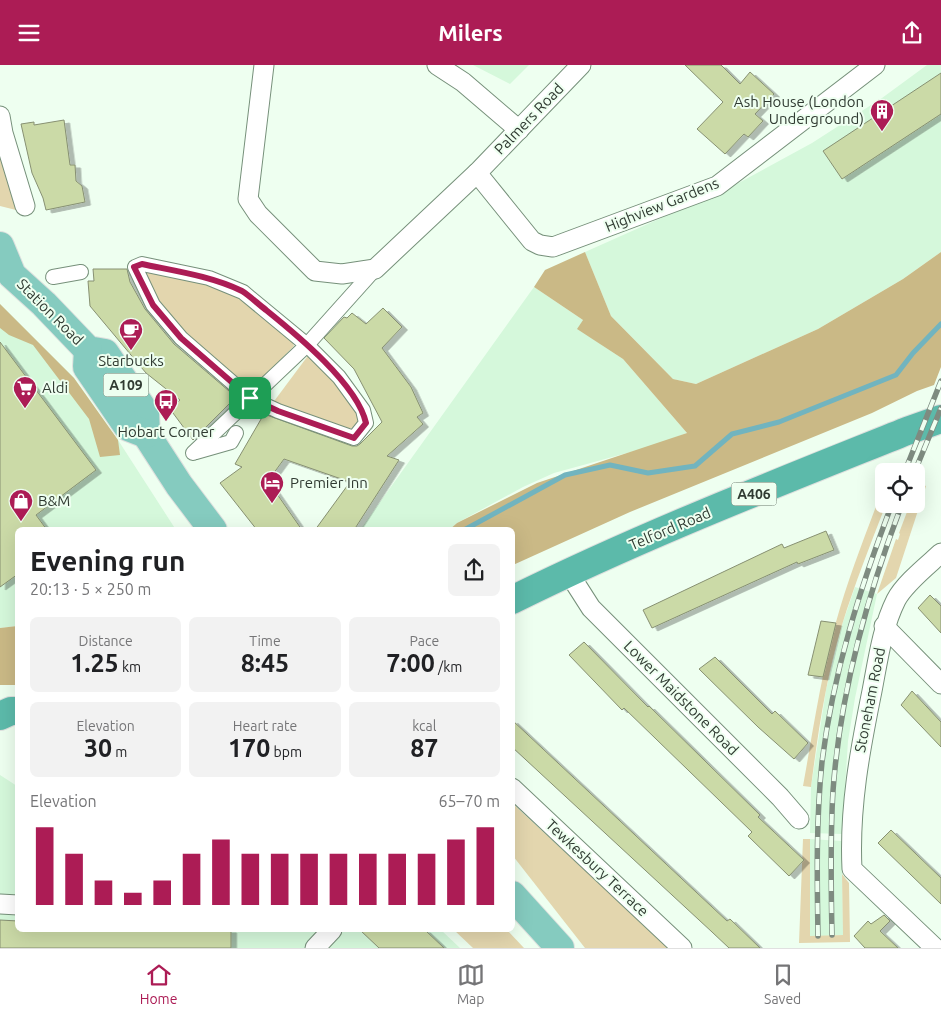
<!DOCTYPE html>
<html lang="en">
<head>
<meta charset="utf-8">
<style>
	:root { --surface:#fff; --page:#f2f2f2; --text:#202124; --muted:#757577; --line:#e0e0e0; --accent:#ac1c55 }
	body { margin:0; font-family:Ubuntu,sans-serif; background:var(--page); color:var(--text); height:100vh; display:flex; flex-direction:column; font-size:19px; white-space:nowrap }
	* { box-sizing:border-box; margin:0 }
	p { font-size:16px; color:var(--muted) }
	.icon { flex:none; width:28px; height:28px; fill:none; stroke:currentColor; stroke-width:2; stroke-linecap:round; stroke-linejoin:round }
	.map { position:relative; flex:1; overflow:hidden }
	.details { position:absolute; left:15px; top:462px; width:500px; height:405px; display:flex; flex-direction:column; background:var(--surface); border-radius:8px; box-shadow:0 5px 20px #0002 }
	.details>* { flex:none }
	.fabs { position:absolute; left:875px; top:398px; display:grid; gap:10px }
	.fabs a { display:grid; place-items:center; width:50px; height:50px; border-radius:8px; background:var(--surface); box-shadow:0 5px 20px #0002; font-size:25px }
	.pin { position:absolute; display:grid; place-items:center; width:42px; height:42px; color:#fff; margin:-21px; border-radius:10px; box-shadow:0 2px 8px #0006 }
	.round { display:grid; place-items:center; flex:none; width:52px; height:52px; border-radius:8px; background:var(--page) }
	.headline { display:flex; align-items:center; justify-content:space-between; height:85px; padding:0 15px }
	h1 { font-size:28px; font-weight:700; line-height:38px }
	.metrics { display:grid; grid-template-columns:repeat(3,1fr); gap:8px; height:85px; padding:5px 15px }
	.metrics div { display:grid; align-content:center; border-radius:8px; background:var(--page); text-align:center }
	.metrics b { font-size:25px; font-weight:700 }
	.metrics small { font-size:14px; font-weight:400 }
	.metrics p { font-size:14px }
	.chart { height:140px; padding:10px 15px }
	.chart p { display:flex; justify-content:space-between }
	.chart svg { width:100%; height:90px; margin-top:5px; stroke:var(--accent); stroke-width:6 }
	header { display:flex; justify-content:space-between; align-items:center; height:65px; padding:0 15px; background:var(--accent); color:#fff; font-size:22px; font-weight:700 }
	.tab-bar { display:flex; justify-content:space-around; align-items:center; height:70px; border-top:1px solid var(--line); background:var(--surface); font-size:14px; color:var(--muted) }
	.tab-bar a { display:grid; justify-items:center; gap:2px }
	.tab-bar .on { color:var(--accent) }
	.map>svg:first-child { display:block }
	.built { fill:#d5f8db }
	.green { fill:#e3d6ae }
	.forest { fill:#cab986 }
	.lines { fill:none; stroke-linecap:round; stroke-linejoin:round }
	.stream { stroke:#71b4bf; stroke-width:5 }
	.building { fill:#cbdaa7; stroke:#879072; filter:url(#shadow) }
	.pedestrian-casing { stroke:#76907a; stroke-width:16 }
	.minor-casing { stroke:#76907a; stroke-width:21 }
	.primary-casing { stroke:#dee0de; stroke-width:30 }
	.trunk-casing { stroke:#dee0de; stroke-width:30 }
	.pedestrian { stroke:#fff; stroke-width:14 }
	.minor { stroke:#fff; stroke-width:19 }
	.primary { stroke:#85cbbf; stroke-width:28 }
	.trunk { stroke:#5cbaaa; stroke-width:28 }
	.rail-casing { stroke:#7e8b80; stroke-width:5.5 }
	.rail { stroke:#eefff0; stroke-width:4; stroke-dasharray:11; stroke-linecap:butt }
	.route-casing { stroke:#fff; stroke-width:10 }
	.route { stroke:#ac1c55; stroke-width:6 }
	.labels { text-anchor:middle; stroke-width:4; stroke-linejoin:round; paint-order:stroke }
	.shield { fill:#eefff0; stroke:#69766b; stroke-width:1 }
	.shield-label { font-size:14px; font-weight:bold; fill:#303b32 }
	.poi-label { font-size:15px; fill:#303b32; stroke:#eefff0; text-anchor:start }
	.street-label { font-size:15px; fill:#303b32; stroke:#eefff0 }
</style>
</head>
<body>
<header><svg class="icon" aria-label="menu" viewBox="0 0 24 24"><path d="M4 6h16M4 12h16M4 18h16"/></svg>Milers<svg class="icon" aria-label="share" viewBox="0 0 24 24"><path d="M12 15V3M7 8l5-5 5 5M5 13v7h14v-7"/></svg></header>
<div class="map">
<svg width="941" height="883" viewBox="0 0 941 883">
	<defs>
		<filter id="shadow"><feDropShadow dx="5.5" dy="3" stdDeviation="0" flood-color="#0004"/></filter>
	</defs>
	<rect width="100%" height="100%" fill="#eefff0"/>
	<g class="built">
		<polygon points="473,0 529,0 510,19"/>
		<polygon points="927,0 941,0 941,187 903,214 818,264 696,319 673,314 611,251 585,187 733,121 812,78 882,33"/>
		<polygon points="534,222 583,255 578,264 623,294 687,368 649,382 554,408 523,422 457,458 449,465 360,465"/>
		<polygon points="0,239 74,313 118,375 176,465 18,465 17,561 0,563"/>
		<polygon points="855,522 877,529 855,633 848,676 842,769 810,768 811,722 826,625 842,560"/>
		<polygon points="17,670 18,865 441,865 460,883 0,883 0,710 17,721"/>
		<polygon points="810,774 842,776 843,870 809,872"/>
	</g>
	<g class="green">
		<polygon points="0,88 20,146 0,141"/>
		<polygon points="139,201 182,208 254,236 291,272 294,281 248,328 170,261"/>
		<polygon points="313,291 364,353 356,362 346,364 272,339 307,292"/>
		<polygon points="921,419 926,421 896,513 877,529 896,474 898,475 900,469 899,468 910,439 916,439 916,423 919,424"/>
		<path d="M884,420v19h2c-15,39 -31,79 -44,121 -16,53 -24,107 -31,162l-8,-1c10,-55 18,-111 33,-164 13,-47 31,-91 48,-137z"/>
		<polygon points="512,738 669,883 585,883 513,791"/>
		<polygon points="803,774 810,774 810,871 843,870 842,809 849,818 850,877 799,878"/>
		<polygon points="454,865 507,865 524,883 473,883"/>
	</g>
	<g class="forest">
		<polygon points="585,187 611,251 673,314 696,319 818,264 903,214 941,187 941,302 934,320 917,326 872,348 630,447 513,500 512,465 449,465 457,458 537,418 687,368 623,294 577,264 583,255 534,222 545,205"/>
		<polygon points="0,239 74,313 118,375 120,390 100,392 89,354 33,280 9,270 0,263"/>
		<polygon points="17,561 17,620 0,620 0,563"/>
	</g>
	<g class="lines">
		<polyline class="stream" points="464,465 565,410 610,400 648,408 695,401 732,369 779,357 896,310 913,288 941,259"/>
	</g>
	<g class="building">
		<polygon points="685,0 721,0 740,19 750,7 774,29 755,49 763,56 748,72 744,69 725,89 697,64 723,37"/>
		<polygon points="941,8 941,49 842,114 823,86"/>
		<polygon points="64,55 70,100 75,100 76,116 82,121 85,137 46,145 43,133 32,108 21,59 34,57 34,60"/>
		<polygon points="93,204 127,204 130,217 145,244 174,279 236,332 193,375 170,344 180,335 146,308 90,241 88,216 94,216"/>
		<polygon points="383,243 402,262 382,283 411,322 423,348 417,352 423,359 387,391 399,395 354,465 315,465 350,417 284,394 268,416 302,465 257,465 220,418 242,402 235,399 264,349 352,381 357,381 360,379 382,357 354,304 324,273 344,252 347,253 352,248 366,259"/>
		<polygon points="0,277 96,405 36,450 47,465 18,465 18,509 0,522"/>
		<polygon points="826,466 834,485 798,499 797,497 652,563 643,545 782,479 784,483"/>
		<polygon points="930,530 941,541 941,568 918,543"/>
		<polygon points="821,556 836,558 823,612 808,610"/>
		<polygon points="584,577 648,642 649,641 760,750 758,752 804,795 789,811 748,771 752,767 624,643 622,645 569,590"/>
		<polygon points="715,592 772,649 775,646 808,678 794,694 758,662 699,604"/>
		<polygon points="912,626 941,657 941,682 901,640"/>
		<polygon points="512,655 727,856 730,854 760,883 729,883 712,867 512,682"/>
		<polygon points="891,765 941,813 941,839 878,778"/>
		<polygon points="884,850 890,856 880,866 898,883 865,883 854,871 868,856 871,859"/>
		<polygon points="0,855 18,856 18,865 231,865 231,883 0,883"/>
		<polygon points="360,865 425,865 444,883 379,883"/>
	</g>
	<g class="lines">
		<g class="pedestrian-casing">
			<g id="pedestrian">
				<polygon points="142,199 209,213 243,227 307,280 339,312 363,345 366,358 354,373 278,346 250,333 181,273 153,240 135,202"/>
				<polyline points="53,212 81,207"/>
				<polyline points="196,387 231,377 236,368"/>
				<polyline points="193,388 306,281 375,204"/>
			</g>
		</g>
		<g class="minor-casing">
			<g id="minor">
				<polyline points="264,0 248,134 258,149 315,206 342,209 375,204 477,108 581,0"/>
				<polyline points="437,0 463,17 519,65"/>
				<polyline points="0,51 3,68 25,141"/>
				<polyline points="477,108 532,176 540,180 553,182 717,121 875,0"/>
				<polyline points="568,507 591,543 780,732 799,754"/>
				<polyline points="884,561 941,619"/>
				<polyline points="512,723 682,883"/>
				<polyline points="0,839 18,840"/>
				<polyline points="315,883 332,865"/>
				<path d="M935,883l-83,-79c-3,-61 8,-119 20,-178 6,-31 10,-63 24,-91 8,-16 32,-35 45,-47"/>
			</g>
		</g>
		<g class="primary-casing">
			<g id="primary">
				<polyline points="0,181 12,210 44,239 88,285 105,288 145,347 146,369 179,420 213,465"/>
				<polyline points="88,285 87,302 128,362 146,369"/>
				<polyline points="512,830 560,883"/>
			</g>
		</g>
		<g class="trunk-casing">
			<g id="trunk">
				<path d="M512,535c129,-64 263,-116 395,-169l34,-12"/>
				<polyline points="0,651 11,646 18,646"/>
			</g>
		</g>
		<use href="#pedestrian" class="pedestrian"/>
		<use href="#minor" class="minor"/>
		<use href="#primary" class="primary"/>
		<use href="#trunk" class="trunk"/>
		<g class="rail-casing">
			<g id="rail">
				<polyline points="905,406 941,316"/>
				<polyline points="915,406 941,343"/>
				<path d="M832,870c-1,-48 -2,-96 1,-144 7,-99 34,-195 69,-287"/>
				<path d="M818,871c-1,-58 -2,-116 4,-174 11,-89 38,-174 70,-258"/>
			</g>
		</g>
		<use href="#rail" class="rail"/>
	</g>
	<g class="lines">
		<g class="route-casing">
			<path id="route" d="M142,199c33,7 69,12 100,27 8,5 16,13 24,19 31,25 91,74 100,113l-12,15 -76,-27 -28,-13 -69,-60 -28,-33 -19,-38z"/>
		</g>
		<use href="#route" class="route"/>
	</g>
	<defs>
		<g id="building-pin" transform="scale(1.25)"><path d="M0 17L-7.5 6A9.5 9.5 0 1 1 7.5 6Z" fill="#ac1c55" stroke="#eefff0"/><path d="M-4-6H4V6H1V3H-1V6H-4ZM-2.5-4.3h1.7v1.8h-1.7ZM.8-4.3h1.7v1.8H.8ZM-2.5-1h1.7V.8h-1.7ZM.8-1h1.7V.8H.8Z" fill="#fff"/></g>
		<g id="cafe-pin" transform="scale(1.25)"><path d="M0 17L-7.5 6A9.5 9.5 0 1 1 7.5 6Z" fill="#ac1c55" stroke="#eefff0"/><path d="M-5.5-4.5H6V0H3Q3 3.5 0 3.5H-2.5Q-5.5 3.5-5.5 0ZM3-3.2v2h1.7v-2ZM-6 4.5H4V6H-6Z" fill="#fff"/></g>
		<g id="supermarket-pin" transform="scale(1.25)"><path d="M0 17L-7.5 6A9.5 9.5 0 1 1 7.5 6Z" fill="#ac1c55" stroke="#eefff0"/><path d="M-6-5.5h2.5l.6 2H6L4.5 2H-2.5L-4.4-4H-6ZM-1.5 3.2a1.3 1.3 0 1 0 .1 0ZM3 3.2a1.3 1.3 0 1 0 .1 0Z" fill="#fff"/></g>
		<g id="bus-pin" transform="scale(1.25)"><path d="M0 17L-7.5 6A9.5 9.5 0 1 1 7.5 6Z" fill="#ac1c55" stroke="#eefff0"/><path d="M-5-6H5V4H4V6H2V4H-2V6H-4V4H-5ZM-3.5-4V0h7V-4ZM-3.5 1.2v1.5H-2V1.2ZM2 1.2v1.5H3.5V1.2Z" fill="#fff"/></g>
		<g id="hotel-pin" transform="scale(1.25)"><path d="M0 17L-7.5 6A9.5 9.5 0 1 1 7.5 6Z" fill="#ac1c55" stroke="#eefff0"/><path d="M-6-4.5h1.5V1H6V5H4.5V3h-9V5H-6ZM-4 0a1.8 1.8 0 1 1 3.6 0ZM.5 0V-2.5h3Q6-2.5 6 0Z" fill="#fff"/></g>
		<g id="shop-pin" transform="scale(1.25)"><path d="M0 17L-7.5 6A9.5 9.5 0 1 1 7.5 6Z" fill="#ac1c55" stroke="#eefff0"/><path d="M-5-2.5h2.3a2.7 3.5 0 0 1 5.4 0H5L5.5 6h-11ZM-1.5-2.5h3a1.5 2.3 0 0 0-3 0Z" fill="#fff"/></g>
	</defs>
	<g fill-rule="evenodd">
		<use href="#building-pin" x="882" y="46"/>
		<use href="#cafe-pin" x="131" y="265"/>
		<use href="#supermarket-pin" x="25" y="323"/>
		<use href="#bus-pin" x="166" y="336"/>
		<use href="#hotel-pin" x="272" y="418"/>
		<use href="#shop-pin" x="21" y="436"/>
	</g>
	<g class="labels">
		<g class="shield">
			<rect x="103.5" y="308.5" width="45" height="23" rx="4"/>
			<rect x="731.5" y="417.5" width="45" height="23" rx="4"/>
		</g>
		<g class="shield-label">
			<text x="126" y="325">A109</text>
			<text x="754" y="434">A406</text>
		</g>
		<g class="poi-label">
			<text x="864" y="42" text-anchor="end">Ash House (London<tspan x="864" dy="17">Underground)</tspan></text>
			<text x="131" y="301" text-anchor="middle">Starbucks</text>
			<text x="42" y="328">Aldi</text>
			<text x="166" y="372" text-anchor="middle">Hobart Corner</text>
			<text x="290" y="423">Premier Inn</text>
			<text x="38" y="441">B&amp;M</text>
		</g>
		<g class="street-label">
			<text transform="translate(529 54) rotate(-46)" y="5">Palmers Road</text>
			<text transform="translate(662 140) rotate(-22)" y="5">Highview Gardens</text>
			<text transform="translate(50 247) rotate(45)" y="5">Station Road</text>
			<text transform="translate(670 464) rotate(-23)" y="5">Telford Road</text>
			<text transform="translate(681 633) rotate(45)" y="5">Lower Maidstone Road</text>
			<text transform="translate(870 635) rotate(-79)" y="5">Stoneham Road</text>
			<text transform="translate(597 803) rotate(43)" y="5">Tewkesbury Terrace</text>
		</g>
	</g>
</svg>
<div class="fabs">
<a><svg class="icon" aria-label="locate" viewBox="0 0 24 24"><circle cx="12" cy="12" r="6"/><path d="M12 2v4M12 18v4M2 12h4M18 12h4"/></svg></a>
</div>
<div class="pin" style="left:250px;top:333px;background:#1e9e55"><svg class="icon" aria-label="arrive" viewBox="0 0 24 24"><path d="M6 21V4h12l-3 4 3 4H6"/></svg></div>
<section class="details">
<div class="headline"><div><h1>Evening run</h1><p>20:13 · 5 × 250 m</p></div><a class="round"><svg class="icon" aria-label="share" viewBox="0 0 24 24"><path d="M12 15V3M7 8l5-5 5 5M5 13v7h14v-7"/></svg></a></div>
<div class="metrics">
<div><p>Distance</p><b>1.25<small> km</small></b></div>
<div><p>Time</p><b>8:45</b></div>
<div><p>Pace</p><b>7:00<small> /km</small></b></div>
</div>
<div class="metrics">
<div><p>Elevation</p><b>30<small> m</small></b></div>
<div><p>Heart rate</p><b>170<small> bpm</small></b></div>
<div><p>kcal</p><b>87</b></div>
</div>
<div class="chart"><p><span>Elevation</span>65–70 m</p>
<svg viewBox="0 0 160 44" preserveAspectRatio="none"><path d="M5 44V6M15 44V19M25 44V32M35 44V38M45 44V32M55 44V19M65 44V12M75 44V19M85 44V19M95 44V19M105 44V19M115 44V19M125 44V19M135 44V19M145 44V12M155 44V6"/></svg>
</div>
</section>
</div>
<nav class="tab-bar">
<a class="on"><svg class="icon" aria-label="home" viewBox="0 0 24 24"><path d="M3 11l9-7 9 7M6 9v11h12V9"/></svg>Home</a>
<a><svg class="icon" aria-label="map" viewBox="0 0 24 24"><path d="M3 6l6-2 6 2 6-2v14l-6 2-6-2-6 2zM9 4v14M15 6v14"/></svg>Map</a>
<a><svg class="icon" aria-label="saved" viewBox="0 0 24 24"><path d="M7 4h10v16l-5-4-5 4z"/></svg>Saved</a>
</nav>
</body>
</html>
